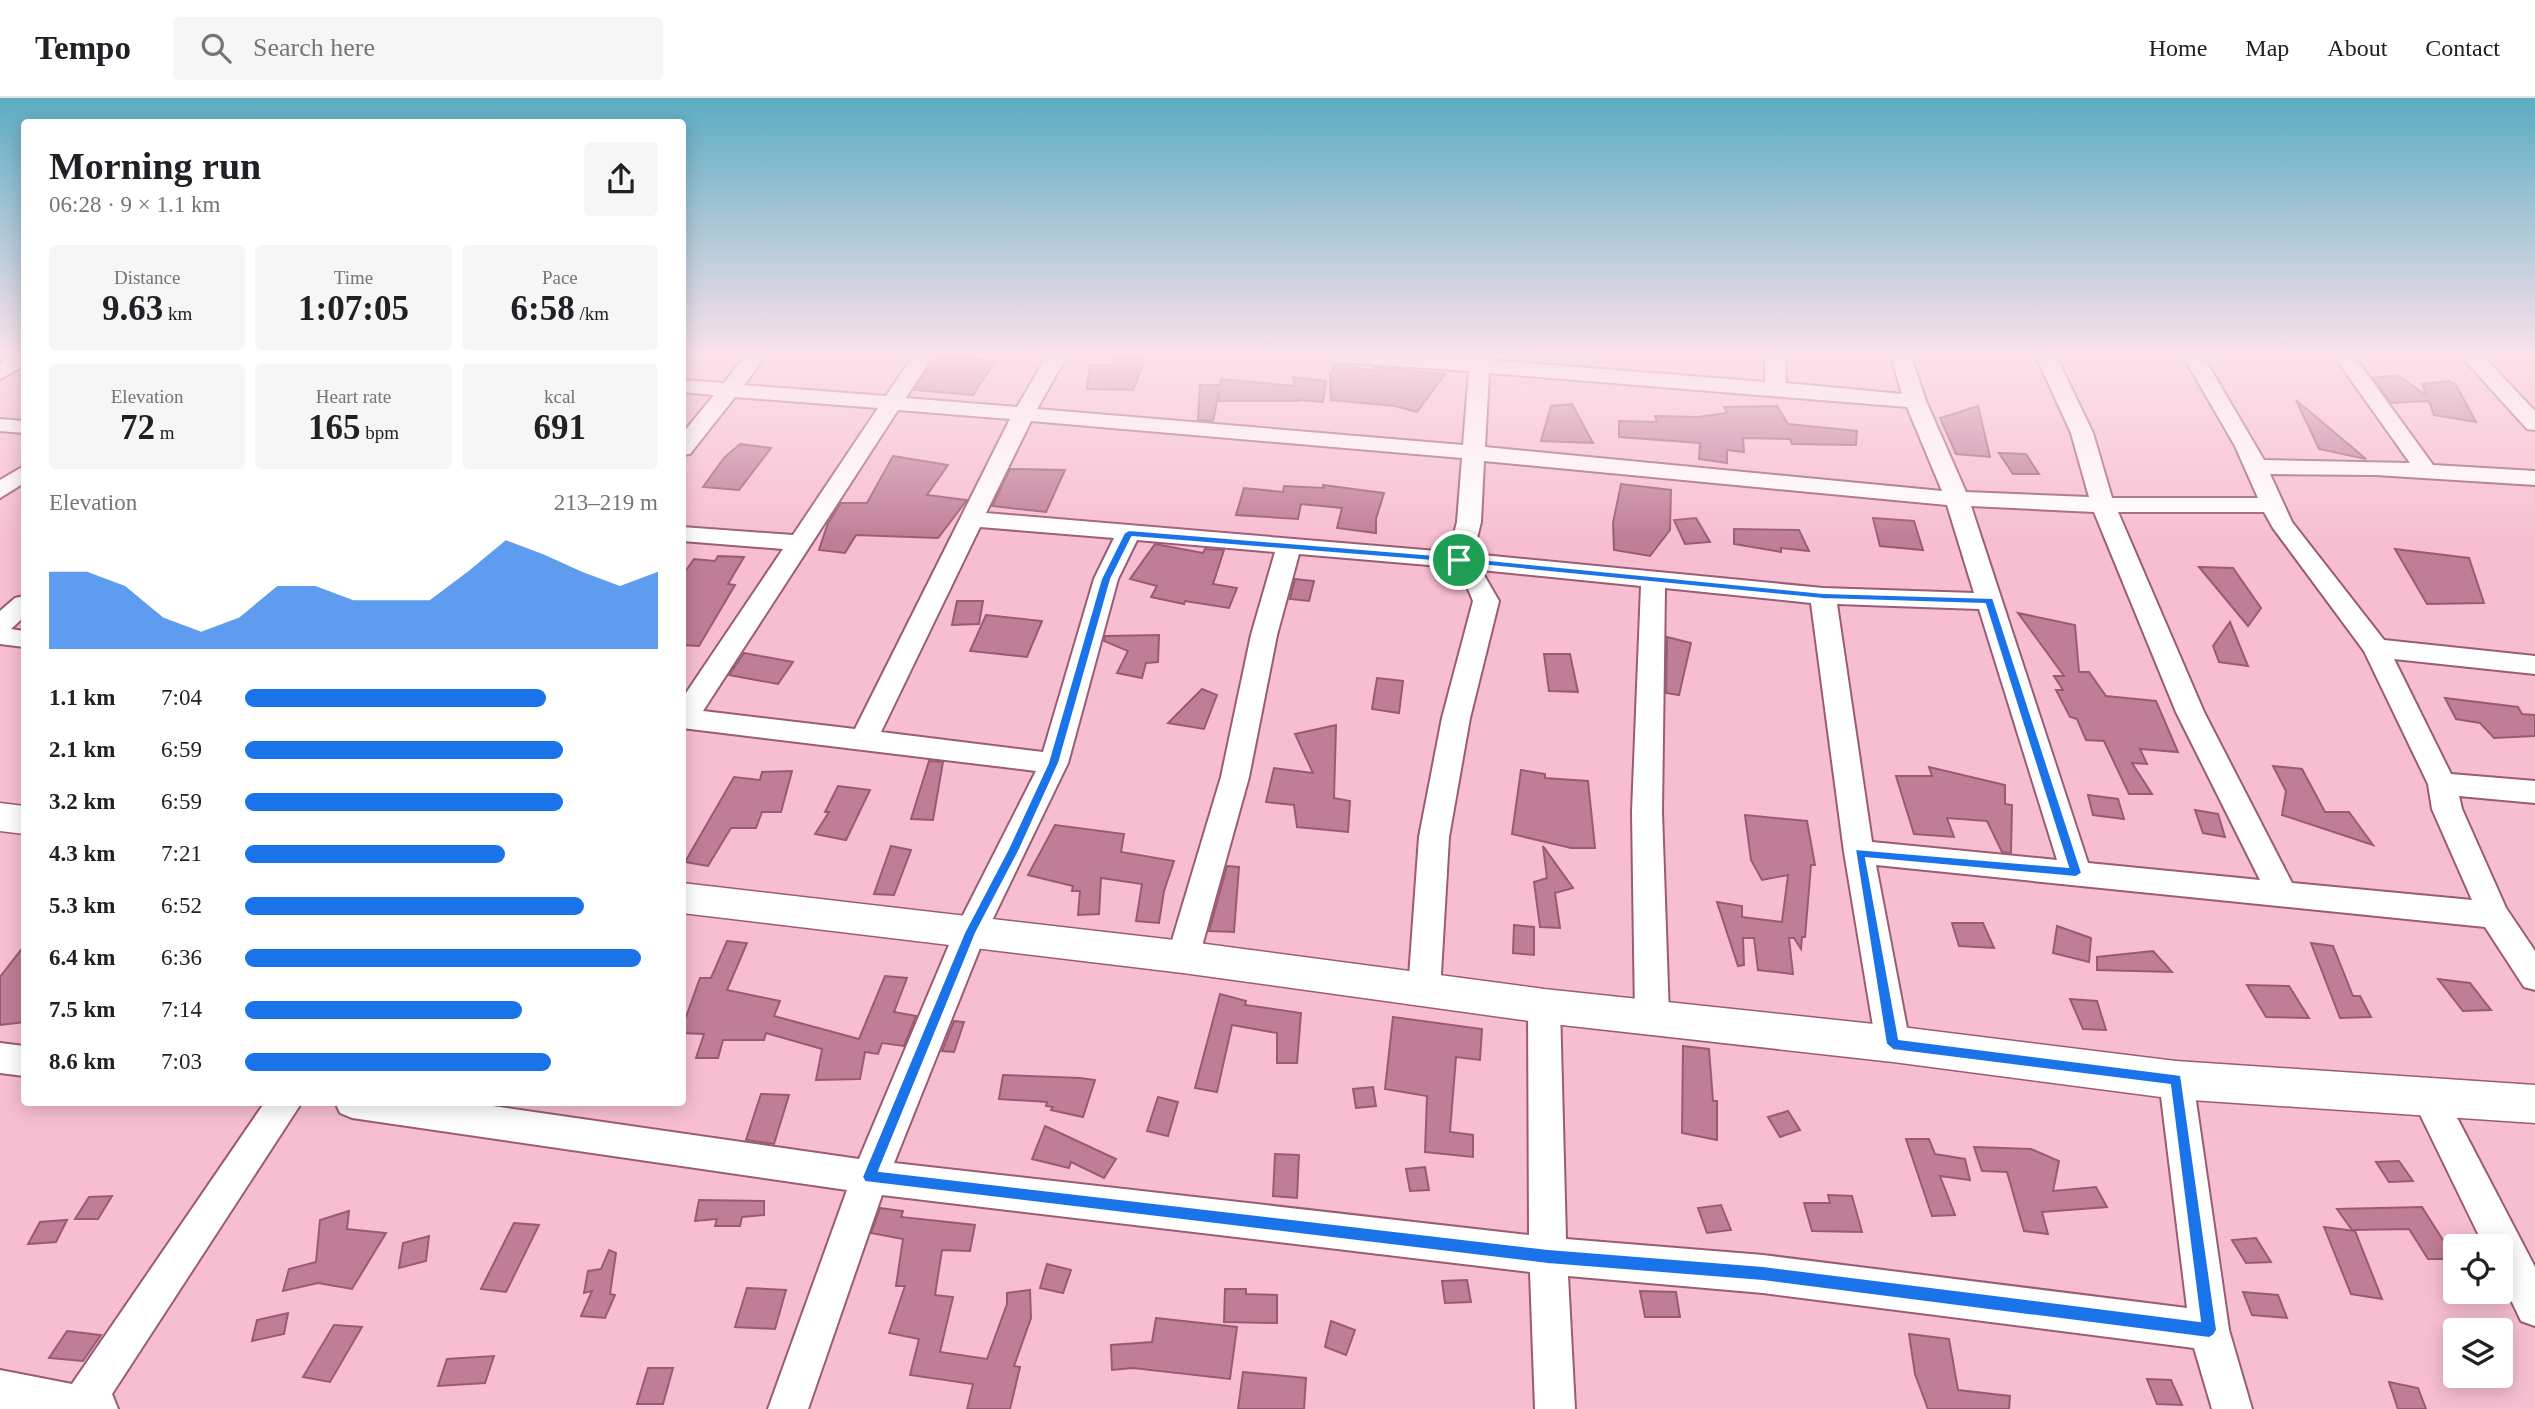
<!DOCTYPE html>
<html lang="en">
<head>
<meta charset="utf-8">
<style>
	:root { --surface:#fff; --page:#f6f6f6; --text:#202124; --muted:#757577; --line:#e0e0e0; --accent:#1a73e8 }
	body { margin:0; font-family:Georgia,serif; background:var(--page); color:var(--text); height:100vh; display:flex; flex-direction:column; font-size:26px; white-space:nowrap }
	* { box-sizing:border-box; margin:0 }
	p { font-size:23px; color:var(--muted) }
	.icon { flex:none; width:38px; height:38px; fill:none; stroke:currentColor; stroke-width:2; stroke-linecap:round; stroke-linejoin:round }
	.map { position:relative; flex:1; overflow:hidden }
	.panel { position:absolute; left:21px; top:21px; width:665px; height:987px; display:flex; flex-direction:column; background:var(--surface); border-radius:7px; box-shadow:0 4px 18px #0003 }
	.panel>* { flex:none }
	.tools { position:absolute; left:2443px; top:1136px; display:grid; gap:14px }
	.tools a { display:grid; place-items:center; width:70px; height:70px; border-radius:7px; background:var(--surface); box-shadow:0 4px 18px #0003; font-size:35px }
	.pin { position:absolute; display:grid; place-items:center; width:60px; height:60px; color:#fff; margin:-30px; border:4px solid #fff; border-radius:50%; box-shadow:0 2px 7px #0007 }
	.round { display:grid; place-items:center; flex:none; width:74px; height:74px; border-radius:7px; background:var(--page) }
	.summary { display:flex; align-items:center; justify-content:space-between; height:119px; padding:0 28px }
	h1 { font-size:38px; font-weight:600; line-height:52px }
	.stats { display:grid; grid-template-columns:repeat(3,1fr); gap:10px; height:119px; padding:7px 28px }
	.stats div { display:grid; align-content:center; border-radius:7px; background:var(--page); text-align:center }
	.stats b { font-size:35px; font-weight:600 }
	.stats small { font-size:19px; font-weight:400 }
	.stats p { font-size:19px }
	.chart { height:196px; padding:14px 28px }
	.chart p { display:flex; justify-content:space-between }
	.chart svg { width:100%; height:126px; margin-top:7px; fill:var(--accent); opacity:.7 }
	ul { padding:0 28px; list-style:none; font-size:23px }
	li { display:grid; grid-template-columns:112px 84px 1fr; align-items:center; height:52px }
	li i { height:18px; border-radius:9px; background:var(--accent) }
	header { display:flex; align-items:center; gap:42px; box-sizing:border-box; height:98px; padding:0 35px; background:var(--surface); border-bottom:2px solid var(--line) }
	header strong { font-size:33px }
	nav { display:flex; gap:38px; margin-inline-start:auto; font-size:24px }
	.search { width:490px; height:63px; background:var(--page); display:flex; align-items:center; gap:18px; box-sizing:border-box; padding:0 24px; border-radius:7px; color:var(--muted); font-size:26px }
	.map>svg:first-child { display:block }
	.building { fill:#bf7d96; stroke:#995b73; stroke-width:2 }
	.lines { fill:none; stroke-linecap:round; stroke-linejoin:round }
	.minor-casing { stroke:#9a5c74; stroke-width:4 }
	.tertiary-casing { stroke:#9a5c74; stroke-width:3 }
	.minor { fill:#fff; fill-rule:evenodd }
	.tertiary { fill:#fff; fill-rule:evenodd }
	.route { fill:#1a73e8; stroke:#fff; stroke-width:2; fill-rule:evenodd }
</style>
</head>
<body>
<header>
<strong>Tempo</strong>
<div class="search"><svg class="icon" aria-label="search" viewBox="0 0 24 24"><circle cx="10" cy="10" r="6"/><path d="M15 15l6 6"/></svg>Search here</div>
<nav><a>Home</a><a>Map</a><a>About</a><a>Contact</a></nav>
</header>
<div class="map">
<svg width="2535" height="1311" viewBox="0 0 2535 1311">
	<rect width="100%" height="100%" fill="#f7bed2"/>
	<g class="building">
		<polygon points="935,258 950,258 995,263 973,297 914,292"/>
		<polygon points="1114,258 1146,258 1133,292 1087,291 1090,267 1111,267"/>
		<polygon points="1335,266 1373,273 1374,269 1445,276 1417,314 1395,308 1331,302 1330,276"/>
		<polygon points="2397,277 2426,297 2422,286 2449,283 2456,287 2476,324 2434,317 2429,303 2391,305 2373,280"/>
		<polygon points="1293,279 1326,283 1323,304 1299,302 1298,299 1298,303 1218,303 1219,294 1213,323 1198,322 1200,287 1220,287 1221,281 1295,288"/>
		<polygon points="2296,302 2366,361 2319,351"/>
		<polygon points="1572,306 1593,345 1541,343 1551,308"/>
		<polygon points="1777,308 1788,326 1857,333 1856,347 1792,346 1790,341 1743,340 1744,354 1727,352 1727,365 1699,361 1700,345 1619,339 1619,323 1657,324 1655,318 1697,319 1727,315 1724,309"/>
		<polygon points="1978,308 1990,359 1956,356 1940,320"/>
		<polygon points="740,346 771,350 739,392 703,389 724,360"/>
		<polygon points="1999,355 2026,356 2039,376 2013,376"/>
		<polygon points="893,358 948,367 927,397 967,402 938,440 856,437 845,455 819,452 828,425 841,405 867,405"/>
		<polygon points="1010,371 1065,372 1046,414 992,408"/>
		<polygon points="1621,386 1671,392 1670,432 1650,458 1614,452 1613,425"/>
		<polygon points="1323,387 1384,395 1376,421 1376,435 1337,430 1342,410 1301,406 1298,421 1236,417 1244,390 1283,394 1284,388 1324,390"/>
		<polygon points="1696,420 1710,444 1685,446 1674,422"/>
		<polygon points="1873,420 1914,423 1923,452 1880,448"/>
		<polygon points="1734,431 1799,432 1809,453 1781,450 1781,454 1734,446"/>
		<polygon points="1155,446 1203,455 1205,451 1224,452 1213,486 1237,490 1229,510 1185,503 1184,506 1151,499 1157,488 1130,481"/>
		<polygon points="2395,451 2469,460 2484,505 2427,506"/>
		<polygon points="718,458 744,459 728,486 735,487 699,548 682,547 682,478 694,461 715,463"/>
		<polygon points="2199,469 2233,470 2261,510 2248,528"/>
		<polygon points="1295,481 1314,483 1309,503 1290,501"/>
		<polygon points="957,503 983,503 979,526 952,527"/>
		<polygon points="2018,515 2075,527 2079,574 2089,574 2106,598 2156,603 2178,654 2140,651 2147,666 2132,665 2152,696 2129,696 2104,643 2086,642 2077,621 2070,619 2056,592 2063,592 2054,578 2064,578"/>
		<polygon points="986,517 1042,523 1027,559 970,553"/>
		<polygon points="2230,524 2248,568 2219,564 2213,548"/>
		<polygon points="1159,537 1158,564 1146,565 1142,580 1117,575 1128,553 1104,543 1105,538"/>
		<polygon points="1667,539 1691,545 1679,597 1666,595"/>
		<polygon points="744,555 793,564 778,586 729,577"/>
		<polygon points="1544,556 1570,556 1578,594 1549,593"/>
		<polygon points="1377,580 1403,583 1399,615 1372,611"/>
		<polygon points="1202,591 1217,597 1204,631 1168,625"/>
		<polygon points="2445,600 2518,609 2522,616 2535,617 2535,638 2494,640 2480,625 2456,621"/>
		<polygon points="1336,627 1334,700 1350,703 1348,734 1297,729 1294,707 1266,704 1274,670 1313,675 1295,636"/>
		<polygon points="929,663 943,664 933,722 911,721"/>
		<polygon points="2273,668 2302,671 2325,714 2349,714 2373,747 2282,717 2286,693"/>
		<polygon points="1929,669 2005,687 2005,706 2012,707 2011,755 2002,754 1987,723 1947,720 1954,739 1914,736 1896,678 1932,678"/>
		<polygon points="1521,672 1545,676 1545,680 1588,683 1595,750 1571,750 1512,736"/>
		<polygon points="792,673 781,714 762,714 756,730 731,730 708,768 685,764 734,679 760,682 762,674"/>
		<polygon points="838,688 870,692 846,742 815,736 829,714 825,714"/>
		<polygon points="2088,697 2118,701 2124,721 2093,717"/>
		<polygon points="2195,712 2218,716 2225,739 2203,735"/>
		<polygon points="1745,717 1807,723 1815,767 1811,767 1805,839 1802,839 1801,851 1794,840 1789,840 1793,876 1758,872 1754,840 1743,840 1744,867 1738,868 1717,804 1742,808 1742,819 1782,824 1788,777 1762,782 1751,762"/>
		<polygon points="1055,727 1124,736 1121,754 1174,763 1164,793 1159,825 1136,823 1142,786 1101,780 1099,816 1078,817 1080,793 1072,793 1073,788 1028,777"/>
		<polygon points="891,748 911,752 894,797 874,796"/>
		<polygon points="1543,748 1573,790 1555,795 1560,830 1540,829 1534,784 1547,780"/>
		<polygon points="1227,768 1239,769 1234,834 1209,833"/>
		<polygon points="1952,825 1983,825 1994,850 1959,848"/>
		<polygon points="1514,827 1534,829 1534,857 1513,855"/>
		<polygon points="2057,828 2091,840 2089,864 2053,855"/>
		<polygon points="727,843 747,845 727,892 780,903 774,918 859,941 885,878 907,880 894,914 916,918 904,948 882,945 878,956 865,954 860,981 816,982 822,951 766,935 764,942 723,942 718,960 696,960 704,936 682,935 682,930 700,880 711,880"/>
		<polygon points="2311,845 2333,848 2353,898 2360,898 2371,919 2340,920"/>
		<polygon points="24,848 24,924 0,927 0,879"/>
		<polygon points="2153,853 2172,874 2097,872 2097,859"/>
		<polygon points="2438,881 2470,885 2491,912 2463,913"/>
		<polygon points="2247,887 2289,888 2309,920 2266,919"/>
		<polygon points="1220,896 1246,903 1245,907 1301,915 1297,965 1277,965 1277,935 1232,927 1217,994 1195,990"/>
		<polygon points="2070,901 2097,903 2106,932 2083,931"/>
		<polygon points="1393,919 1482,931 1480,962 1456,959 1450,1034 1473,1037 1473,1059 1425,1054 1427,998 1385,991"/>
		<polygon points="954,923 964,924 954,954 942,953"/>
		<polygon points="1683,948 1709,951 1713,1003 1717,1003 1717,1042 1682,1035"/>
		<polygon points="1003,977 1080,980 1095,982 1083,1019 1051,1012 1053,1009 1046,1008 1047,1004 999,1001"/>
		<polygon points="1373,989 1376,1008 1356,1010 1353,991"/>
		<polygon points="761,996 789,997 774,1046 746,1042"/>
		<polygon points="1158,999 1178,1004 1168,1038 1147,1033"/>
		<polygon points="1788,1013 1800,1032 1780,1039 1768,1019"/>
		<polygon points="1045,1028 1116,1061 1104,1080 1071,1064 1069,1070 1032,1061"/>
		<polygon points="1906,1041 1929,1041 1935,1056 1965,1061 1970,1082 1940,1078 1955,1117 1932,1118"/>
		<polygon points="1974,1049 2031,1051 2059,1063 2053,1093 2096,1089 2107,1109 2042,1114 2048,1136 2024,1133 2007,1074 1982,1073"/>
		<polygon points="1275,1056 1299,1057 1297,1100 1273,1098"/>
		<polygon points="2399,1063 2413,1083 2389,1084 2376,1064"/>
		<polygon points="1425,1069 1429,1092 1410,1093 1406,1071"/>
		<polygon points="1828,1097 1852,1098 1862,1134 1812,1133 1804,1105 1830,1105"/>
		<polygon points="112,1098 98,1121 75,1121 89,1099"/>
		<polygon points="699,1102 764,1103 764,1117 742,1119 740,1128 715,1128 717,1121 695,1123"/>
		<polygon points="1721,1107 1731,1132 1707,1135 1698,1110"/>
		<polygon points="2422,1109 2455,1161 2428,1161 2409,1131 2352,1132 2337,1111"/>
		<polygon points="880,1110 903,1113 901,1119 975,1127 970,1153 942,1152 935,1197 953,1199 940,1254 987,1261 1007,1206 1007,1195 1030,1192 1031,1220 1014,1268 1020,1269 1010,1311 967,1311 973,1286 910,1277 919,1241 889,1235 905,1188 896,1188 903,1141 871,1135"/>
		<polygon points="349,1113 347,1131 386,1135 352,1191 318,1185 283,1193 289,1171 316,1164 320,1122"/>
		<polygon points="67,1122 56,1144 28,1146 40,1124"/>
		<polygon points="514,1125 539,1127 506,1194 481,1191"/>
		<polygon points="2324,1129 2355,1133 2382,1201 2351,1196"/>
		<polygon points="429,1138 426,1163 399,1170 403,1145"/>
		<polygon points="2256,1140 2271,1164 2246,1165 2232,1142"/>
		<polygon points="609,1152 616,1155 610,1196 615,1197 605,1220 581,1218 592,1193 584,1195 588,1173 601,1171"/>
		<polygon points="1047,1166 1071,1172 1063,1195 1040,1190"/>
		<polygon points="1467,1182 1471,1204 1445,1205 1442,1183"/>
		<polygon points="747,1190 786,1192 775,1231 735,1229"/>
		<polygon points="1225,1191 1246,1191 1246,1196 1277,1197 1277,1225 1224,1224"/>
		<polygon points="1640,1193 1676,1194 1680,1219 1645,1219"/>
		<polygon points="2243,1194 2278,1197 2287,1220 2252,1217"/>
		<polygon points="288,1215 284,1236 252,1243 257,1222"/>
		<polygon points="1156,1220 1237,1229 1230,1281 1133,1270 1112,1272 1111,1247 1152,1244"/>
		<polygon points="1331,1223 1355,1232 1346,1257 1325,1249"/>
		<polygon points="334,1227 362,1229 330,1284 303,1279"/>
		<polygon points="67,1233 101,1237 83,1263 49,1260"/>
		<polygon points="1909,1236 1949,1241 1958,1292 2010,1298 2009,1311 1928,1311 1915,1276"/>
		<polygon points="494,1258 485,1285 438,1288 447,1261"/>
		<polygon points="648,1270 673,1270 663,1306 637,1306"/>
		<polygon points="1243,1274 1306,1280 1304,1311 1238,1311"/>
		<polygon points="2147,1281 2171,1282 2182,1307 2157,1306"/>
		<polygon points="2389,1284 2418,1290 2426,1311 2398,1311"/>
	</g>
	<g class="lines">
		<g class="minor-casing">
			<g id="minor">
				<polygon points="11,258 24,258 24,268 0,281 0,266"/>
				<path d="M745,258h21l-22,29 142,11 27,-40h20l-27,42 111,9 30,-51h20l-30,53 426,36 6,-74 -133,-9 -10,-6 144,3v-3h20v4l275,22v-26h20l1,27 116,11 -11,-38h20l15,45 40,91 123,5 -18,-64 -35,-77h20l37,77 19,65h146l-23,-52 -52,-90h20l61,104 146,3 -76,-107h20l79,109 102,6v14l-159,-10 -106,-1 22,48 92,118 151,16v18l-141,-15 57,115 84,7v22l-76,-7 3,13 44,99 29,43v39l-11,-3 -39,-60 -609,-62 34,179 -5,10 -12,5 -12,-5 -5,-10 -32,-192 -33,-249 -146,-15 -3,224 7,205 -5,10 -12,4 -12,-4 -5,-10 -3,-205 9,-226 -160,-16 18,31 -29,117 -21,119 -9,154 -4,10 -12,4 -12,-4 -4,-10 11,-154 23,-119 31,-117 -7,-17 -14,-17 -153,-13 -22,81 -28,142 -50,180 -5,9 -11,4 -11,-4 -5,-9 54,-180 30,-142 24,-83 -138,-12 -19,39 -50,184 -82,170 -92,230 635,72 -1,-229 4,-10 12,-4 12,4 4,10 6,233 197,16 424,53 -28,-228 5,-11 12,-4 12,4 5,11 36,250 23,79h-40l-18,-61 -431,-55 -195,-17 7,133h-40l-5,-137 -648,-77 -74,214h-40l79,-219 -495,-72 -12,-5 -5,-11h130l394,57 95,-226 82,-162 -354,-43v-29l101,-150 -101,-8v-14l111,8 85,-127 -143,-11 -45,57 -8,1v-21l32,-39 -32,-3v-12l42,3zM1489,275l418,34 35,84 -457,-44zM898,312l112,9 -155,310 -152,-18zM1031,323l431,37 -5,64 -8,30 -463,-39zM1484,363l463,44 27,88 -151,-5 -350,-34 8,-32zM1971,408l123,6 82,200 84,168 -172,-17zM2118,414h146l9,16 91,123 64,133 4,25 40,91 -180,-17 -88,-171zM980,429l134,11 -20,41 -51,173 -162,-20zM1837,506l142,5 78,251 -185,-18z"/>
				<polygon points="2461,258 2483,258 2535,313 2535,332 2527,331"/>
				<polygon points="0,321 24,323 24,335 0,333"/>
				<polygon points="24,368 24,385 0,400 0,382"/>
				<polygon points="24,498 24,519 11,531 24,533 24,549 0,546 0,513 15,500"/>
				<polygon points="0,945 24,948 24,978 0,975"/>
				<polygon points="2429,985 2441,989 2535,1169 2535,1228 2521,1223 2501,1181 2501,1148 2484,1148 2412,1000 2417,989"/>
				<polygon points="265,1004 302,1004 112,1296 118,1311 0,1311 0,1272 72,1286"/>
			</g>
		</g>
		<g class="tertiary-casing">
			<g id="tertiary">
				<polygon points="0,705 24,708 24,736 0,733"/>
				<polygon points="682,785 1183,843 1544,891 1893,928 2176,963 2535,987 2535,1025 2176,1001 1893,964 1544,925 1183,875 682,815"/>
			</g>
		</g>
		<use href="#minor" class="minor"/>
		<use href="#tertiary" class="tertiary"/>
	</g>
	<linearGradient id="sky" x2="0" y2="1"><stop stop-color="#5aacc2"/><stop offset="0.58" stop-color="#fbe2eb"/><stop offset="1" stop-color="#fbe2eb" stop-opacity="0"/></linearGradient>
	<rect width="2535" height="442" fill="url(#sky)"/>
	<path class="route" d="M1129,432l330,27 364,36 170,5 89,275 -6,4 -210,-19 33,181 282,36 36,255 -3,5 -5,3 -446,-57 -215,-17 -683,-82 -3,-5 102,-244 44,-84 40,-86 53,-184 23,-46zM1132,439l327,26 364,36 162,5 83,263 -213,-18 31,195 7,6 277,35 30,236 -437,-55 -215,-17 -669,-78 97,-238 44,-84 39,-86 52,-184z"/>
</svg>
<div class="tools">
<a><svg class="icon" aria-label="locate" viewBox="0 0 24 24"><circle cx="12" cy="12" r="6"/><path d="M12 2v4M12 18v4M2 12h4M18 12h4"/></svg></a>
<a><svg class="icon" aria-label="layers" viewBox="0 0 24 24"><path d="M12 4l9 5-9 5-9-5zM3 14l9 5 9-5"/></svg></a>
</div>
<div class="pin" style="left:1459px;top:462px;background:#1e9e55"><svg class="icon" aria-label="arrive" viewBox="0 0 24 24"><path d="M6 21V4h12l-3 4 3 4H6"/></svg></div>
<section class="panel">
<div class="summary"><div><h1>Morning run</h1><p>06:28 · 9 × 1.1 km</p></div><a class="round"><svg class="icon" aria-label="share" viewBox="0 0 24 24"><path d="M12 15V3M7 8l5-5 5 5M5 13v7h14v-7"/></svg></a></div>
<div class="stats">
<div><p>Distance</p><b>9.63<small> km</small></b></div>
<div><p>Time</p><b>1:07:05</b></div>
<div><p>Pace</p><b>6:58<small> /km</small></b></div>
</div>
<div class="stats">
<div><p>Elevation</p><b>72<small> m</small></b></div>
<div><p>Heart rate</p><b>165<small> bpm</small></b></div>
<div><p>kcal</p><b>691</b></div>
</div>
<div class="chart"><p><span>Elevation</span>213–219 m</p>
<svg viewBox="0 0 160 44" preserveAspectRatio="none"><path d="M0 44V17L10 17L20 22L30 33L40 38L50 33L60 22L70 22L80 27L90 27L100 27L110 17L120 6L130 11L140 17L150 22L160 17V44z"/></svg>
</div>
<ul>
<li><b>1.1 km</b>7:04<i style="width:73%"></i></li>
<li><b>2.1 km</b>6:59<i style="width:77%"></i></li>
<li><b>3.2 km</b>6:59<i style="width:77%"></i></li>
<li><b>4.3 km</b>7:21<i style="width:63%"></i></li>
<li><b>5.3 km</b>6:52<i style="width:82%"></i></li>
<li><b>6.4 km</b>6:36<i style="width:96%"></i></li>
<li><b>7.5 km</b>7:14<i style="width:67%"></i></li>
<li><b>8.6 km</b>7:03<i style="width:74%"></i></li>
</ul>
</section>
</div>
</body>
</html>
